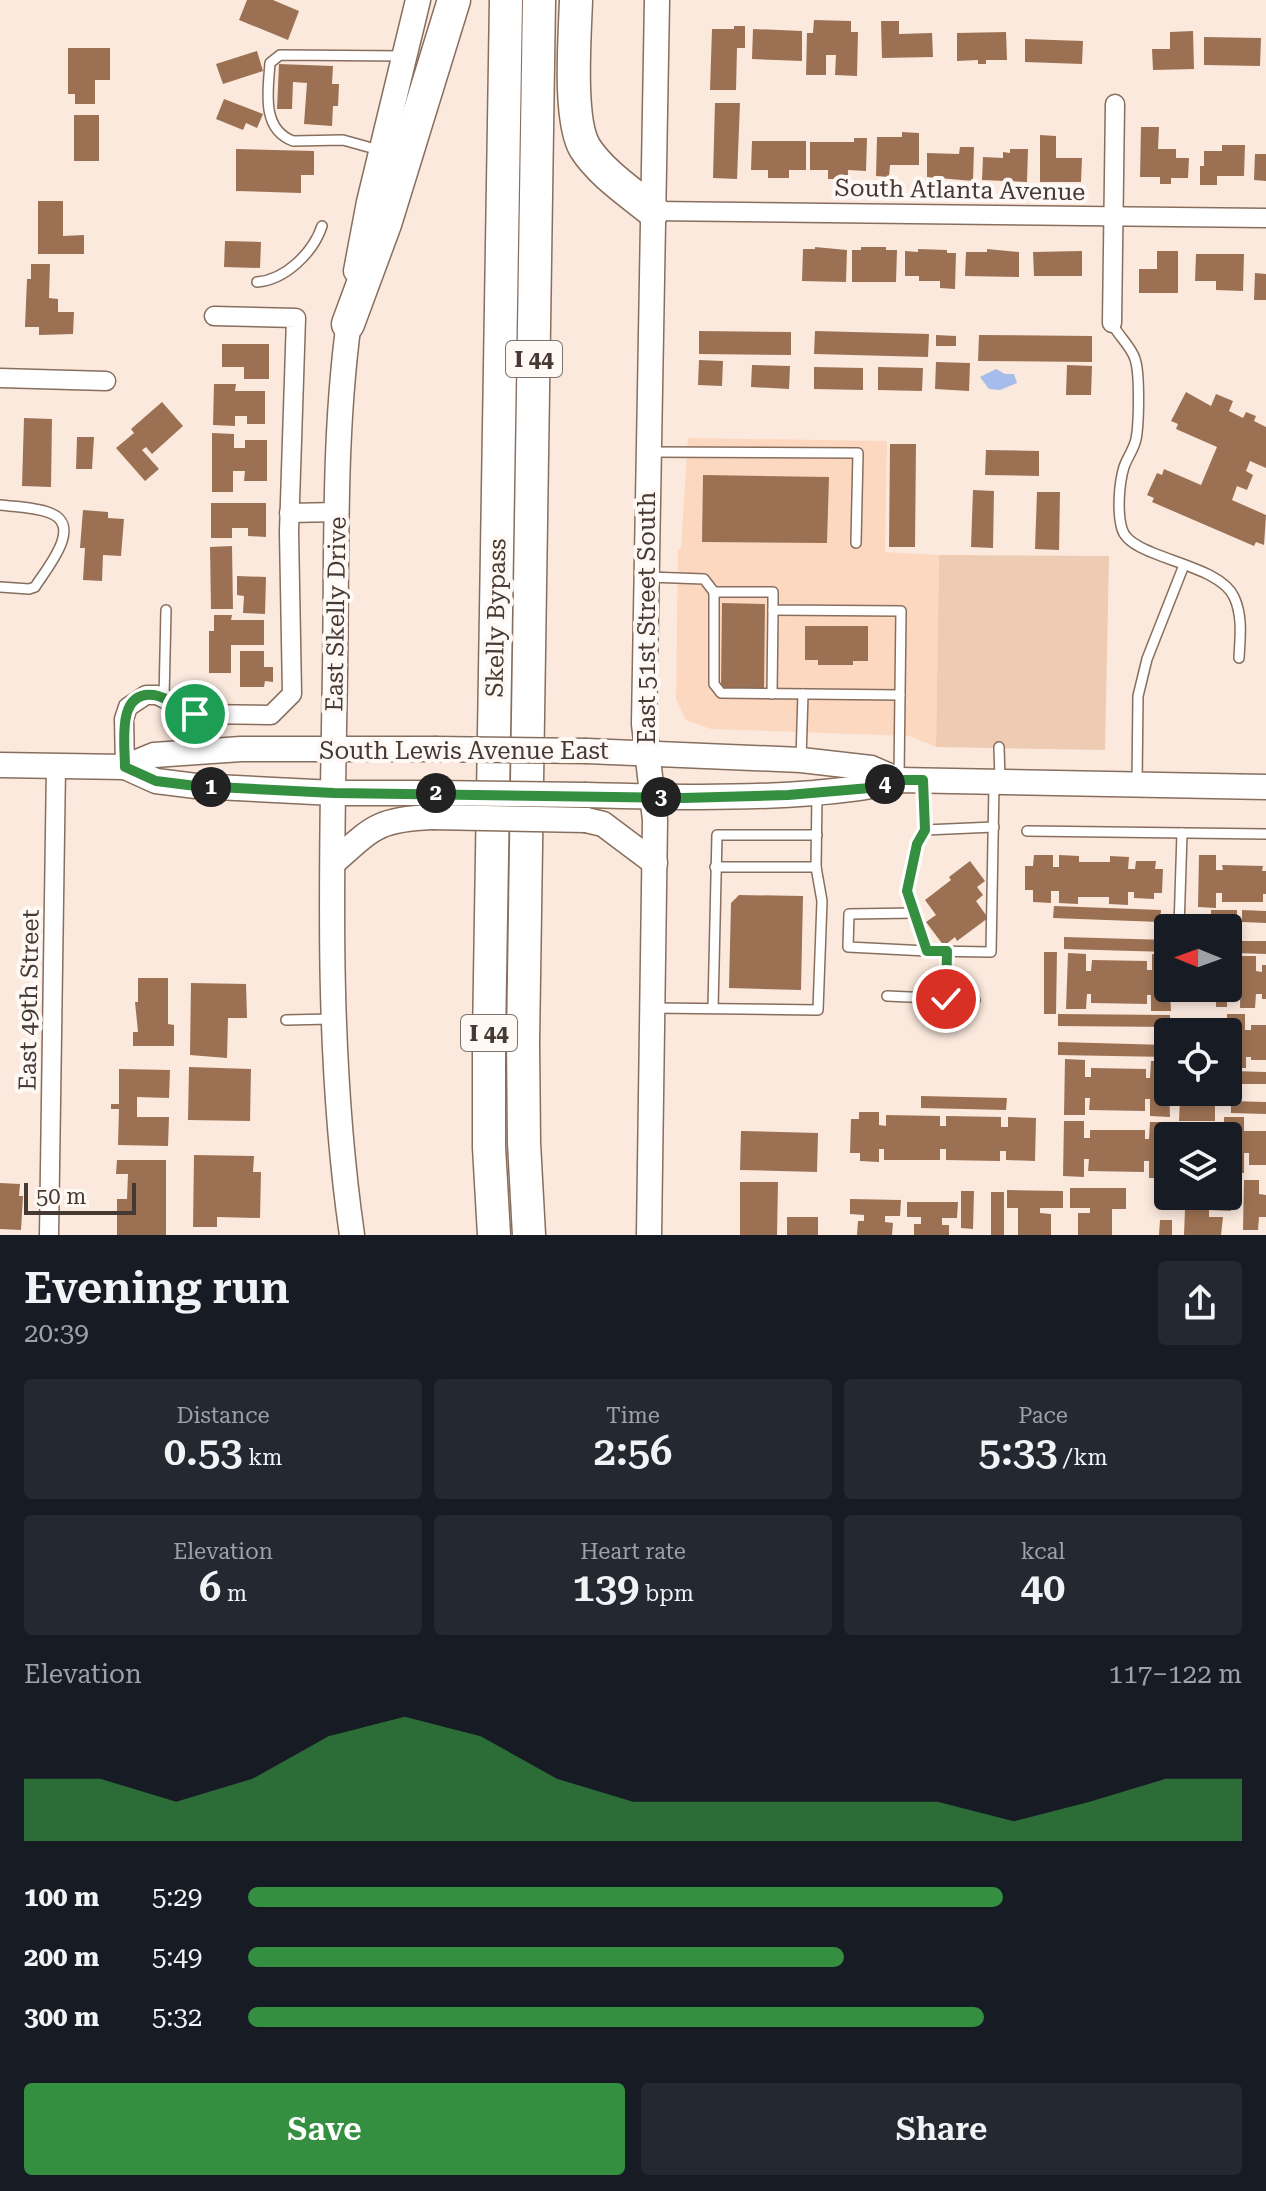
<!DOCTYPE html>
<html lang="en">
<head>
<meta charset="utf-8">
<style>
	:root { --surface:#171b24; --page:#242831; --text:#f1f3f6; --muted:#9ea1a6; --accent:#348f40 }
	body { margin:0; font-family:"Roboto Serif",serif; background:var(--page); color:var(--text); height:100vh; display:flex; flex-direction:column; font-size:30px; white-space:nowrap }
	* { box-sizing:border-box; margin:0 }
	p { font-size:26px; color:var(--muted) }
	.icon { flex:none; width:44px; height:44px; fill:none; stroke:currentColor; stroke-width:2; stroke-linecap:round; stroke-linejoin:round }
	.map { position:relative; height:1235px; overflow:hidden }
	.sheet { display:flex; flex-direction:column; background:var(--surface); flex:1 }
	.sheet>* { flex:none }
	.needle { width:52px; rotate:271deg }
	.fabs { position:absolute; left:1154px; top:914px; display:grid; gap:16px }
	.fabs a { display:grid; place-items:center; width:88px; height:88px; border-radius:8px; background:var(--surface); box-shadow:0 4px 12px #0003; font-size:40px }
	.scale { position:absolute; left:24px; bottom:20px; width:112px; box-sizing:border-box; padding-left:8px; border:4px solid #453932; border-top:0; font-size:22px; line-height:28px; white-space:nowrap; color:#453932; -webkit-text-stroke:6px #fff9f5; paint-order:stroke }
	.pin { position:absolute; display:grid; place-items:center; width:68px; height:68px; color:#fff; margin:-34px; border:4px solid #fff; border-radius:50%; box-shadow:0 2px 8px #0007 }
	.km { position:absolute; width:40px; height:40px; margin:-20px; border-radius:50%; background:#222; color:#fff; font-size:22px; line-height:40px; text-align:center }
	.round { display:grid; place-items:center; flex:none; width:84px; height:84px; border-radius:8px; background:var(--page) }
	.summary { display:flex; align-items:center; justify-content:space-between; height:136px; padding:0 24px }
	h1 { font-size:44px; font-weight:600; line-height:60px }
	.stats { display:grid; grid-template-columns:repeat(3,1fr); gap:12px; height:136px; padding:8px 24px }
	.stats div { display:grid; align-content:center; border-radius:8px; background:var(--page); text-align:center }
	.stats b { font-size:40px; font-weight:600 }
	.stats small { font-size:22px; font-weight:400 }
	.stats p { font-size:22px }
	.chart { height:224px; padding:16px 24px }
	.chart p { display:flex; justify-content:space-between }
	.chart svg { width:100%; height:144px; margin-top:8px; fill:var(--accent); opacity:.7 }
	.cta { display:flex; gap:16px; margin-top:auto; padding:16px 24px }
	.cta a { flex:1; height:92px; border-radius:8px; background:var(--accent); color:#fff; font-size:32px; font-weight:600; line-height:92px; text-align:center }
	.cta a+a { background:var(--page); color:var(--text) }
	ul { padding:0 24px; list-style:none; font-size:26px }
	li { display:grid; grid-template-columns:128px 96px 1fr; align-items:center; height:60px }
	li i { height:20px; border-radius:10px; background:var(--accent) }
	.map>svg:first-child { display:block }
	.built { fill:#fdd8c0 }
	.green { fill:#eecbb3 }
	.water { fill:#a6bcea }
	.building { fill:#9c7153 }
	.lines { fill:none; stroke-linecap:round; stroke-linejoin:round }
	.service-casing { stroke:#886e5d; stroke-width:12 }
	.minor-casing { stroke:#886e5d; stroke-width:21 }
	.secondary-casing { stroke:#886e5d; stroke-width:27 }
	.motorway-casing { stroke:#886e5d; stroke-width:35 }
	.service { stroke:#fff; stroke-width:9 }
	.minor { stroke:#fff; stroke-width:18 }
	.secondary { stroke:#fff; stroke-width:24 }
	.motorway { stroke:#fff; stroke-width:32 }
	.secondary-bridge-casing { stroke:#886e5d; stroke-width:27; stroke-linecap:butt }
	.secondary-bridge { stroke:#fff; stroke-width:24 }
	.route-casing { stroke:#fff; stroke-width:16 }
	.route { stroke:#348f40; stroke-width:10 }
	.labels { text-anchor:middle; stroke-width:8; stroke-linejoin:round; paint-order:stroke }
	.shield { fill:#fff9f5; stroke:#7d736c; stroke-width:2 }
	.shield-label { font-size:22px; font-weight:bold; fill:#453932 }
	.street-label { font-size:24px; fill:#453932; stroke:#fff9f5 }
</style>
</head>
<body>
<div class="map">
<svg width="1266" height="1235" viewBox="0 0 1266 1235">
	<rect width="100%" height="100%" fill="#fbe9dd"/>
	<polygon class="built" points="688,438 887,441 885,552 939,555 936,747 909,736 711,729 686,720 676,699 678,549 681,549"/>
	<polygon class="green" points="939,555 1109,556 1105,750 936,747"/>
	<polygon class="water" points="996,369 1005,374 1014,374 1017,383 1000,390 989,389 980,377"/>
	<g class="building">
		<polygon points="247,0 273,0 299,11 288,40 239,20"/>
		<polygon points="814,20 851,21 851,32 858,32 857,76 835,75 836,55 826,55 826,75 806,75 807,33 813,33"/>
		<polygon points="881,21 899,21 899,34 932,33 933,57 882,58"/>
		<polygon points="734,26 745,26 745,48 737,48 736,90 710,90 712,29 734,29"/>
		<polygon points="753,29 802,31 802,61 752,59"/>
		<polygon points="1193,31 1194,69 1153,70 1152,49 1170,49 1170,32"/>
		<polygon points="1006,32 1007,60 986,60 986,64 978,64 978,60 957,61 957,33"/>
		<polygon points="1204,37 1261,38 1260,66 1204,65"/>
		<polygon points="1025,39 1083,41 1082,64 1025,62"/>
		<polygon points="68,48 110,48 110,80 95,80 95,104 75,104 75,94 68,94"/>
		<polygon points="257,51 263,71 223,84 216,64"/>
		<polygon points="279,64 333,66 332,84 339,84 338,106 333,106 332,126 304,124 307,83 293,82 292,109 277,109"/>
		<polygon points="224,99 263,114 257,128 246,123 243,130 216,119"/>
		<polygon points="715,103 740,103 737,179 713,178"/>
		<rect x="74" y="115" width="25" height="46"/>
		<polygon points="1141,127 1159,127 1158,149 1176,149 1176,158 1189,158 1188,178 1171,178 1171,184 1160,184 1160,177 1140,177"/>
		<polygon points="902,132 919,133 919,165 890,165 889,177 876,176 877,137 902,137"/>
		<polygon points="1040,135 1056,136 1056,158 1082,158 1081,182 1040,182"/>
		<polygon points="854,138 867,138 866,171 848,170 848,179 828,179 828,170 810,170 810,142 854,142"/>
		<polygon points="752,141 806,141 806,170 789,170 789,178 768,178 768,170 751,170"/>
		<polygon points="1222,145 1245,145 1244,176 1217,176 1217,185 1200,185 1200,166 1204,166 1204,151 1222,151"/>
		<polygon points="960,147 974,147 973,181 927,177 927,153 959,154"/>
		<polygon points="236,149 314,151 314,175 301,175 301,193 236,191"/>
		<polygon points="1010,149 1028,149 1027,182 982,180 983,157 1003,158 1003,152 1010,153"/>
		<polygon points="1255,154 1266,154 1266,181 1254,180"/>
		<polygon points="38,201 63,201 63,236 84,235 84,254 38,254"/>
		<polygon points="225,241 261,242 260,268 224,267"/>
		<polygon points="815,247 847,250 846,282 802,281 803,249 815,249"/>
		<polygon points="861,247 886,247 886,250 897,250 896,282 852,282 852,250 861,250"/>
		<polygon points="918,249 947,250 947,253 956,253 955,289 940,288 940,281 919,281 919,276 905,276 905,251 918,252"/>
		<polygon points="987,249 1019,252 1019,277 965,276 966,252 987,252"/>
		<polygon points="1082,251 1082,276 1034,276 1033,252"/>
		<polygon points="1157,251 1178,251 1178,293 1139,293 1139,269 1157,269"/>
		<polygon points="1196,254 1244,254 1243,291 1216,290 1216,281 1195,281"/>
		<polygon points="31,264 50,264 49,298 58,299 58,312 74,312 73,334 39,335 39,327 25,327 27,279 31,279"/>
		<polygon points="1255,273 1266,274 1266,300 1254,300"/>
		<polygon points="699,331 791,332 791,355 699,354"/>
		<polygon points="815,331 929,334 928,357 814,354"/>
		<polygon points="936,335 956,336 956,346 936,346"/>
		<polygon points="979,335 1092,336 1092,362 978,361"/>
		<polygon points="222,344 269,344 269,379 244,379 244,367 222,367"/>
		<polygon points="699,360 723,361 722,386 698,385"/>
		<polygon points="936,362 970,363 969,391 935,389"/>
		<polygon points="752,365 790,366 789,389 751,387"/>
		<polygon points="1067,365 1092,366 1091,395 1066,395"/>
		<polygon points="814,367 863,368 863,390 814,389"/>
		<polygon points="878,367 923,368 922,391 878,390"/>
		<polygon points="214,384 236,384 235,391 265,391 265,424 247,424 247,416 235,416 235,426 213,425"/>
		<polygon points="1186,392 1211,406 1216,394 1233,401 1229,411 1243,418 1246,412 1256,416 1254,421 1266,427 1266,468 1250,461 1246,471 1253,475 1247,490 1237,486 1232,500 1266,515 1264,545 1256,542 1254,546 1152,502 1154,498 1147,495 1157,473 1162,475 1164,469 1201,485 1217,447 1176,429 1178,424 1171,421"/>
		<polygon points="162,402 183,426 152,454 146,447 142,450 159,469 145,481 116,448 134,433 131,429"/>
		<polygon points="24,418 52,419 51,487 22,486"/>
		<polygon points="212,433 234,434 234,448 245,448 245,440 267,440 267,481 244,481 245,471 233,471 233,492 212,492"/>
		<polygon points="77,437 94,437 92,469 76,469"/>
		<polygon points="890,444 916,444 915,547 889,547"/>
		<polygon points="986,450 1039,451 1039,476 985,475"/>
		<polygon points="703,475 829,477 827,543 702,542"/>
		<polygon points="973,490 994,491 993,548 971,547"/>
		<polygon points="1037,492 1060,492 1059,550 1035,549"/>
		<polygon points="211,503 266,503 266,537 248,536 248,528 232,528 232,538 211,538"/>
		<polygon points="83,510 108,512 108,518 124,519 121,556 103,555 102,581 83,580 85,548 80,548"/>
		<polygon points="232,546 233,609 211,609 210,547"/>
		<polygon points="237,576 266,577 265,614 243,613 244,596 237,595"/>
		<polygon points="722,603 765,604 764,688 721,688"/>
		<polygon points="214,615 232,615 231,620 264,620 264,645 231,645 231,673 209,673 209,631 214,631"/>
		<polygon points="805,626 868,626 868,661 853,661 853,665 818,665 818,660 805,660"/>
		<polygon points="240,651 264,651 264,667 273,667 273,682 265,681 264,687 240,687"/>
		<polygon points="1034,855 1053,855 1053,867 1059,867 1059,855 1079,856 1079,862 1110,862 1110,856 1129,857 1128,869 1135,869 1136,861 1156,861 1155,869 1163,869 1162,893 1154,893 1154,899 1134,898 1134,892 1128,892 1128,905 1109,904 1109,897 1078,897 1078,904 1059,903 1059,891 1051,891 1051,903 1033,902 1033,890 1025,890 1025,866 1033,866"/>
		<polygon points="1199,855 1216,855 1216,870 1223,870 1222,865 1263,866 1262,871 1266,871 1266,894 1263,894 1263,902 1222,902 1222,893 1216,893 1216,908 1198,907"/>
		<polygon points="970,861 985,881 977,887 983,895 976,901 988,918 957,941 955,937 944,946 926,922 936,915 925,900 951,880 949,877"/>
		<polygon points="739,895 803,896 801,990 729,988 731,903"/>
		<polygon points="1054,906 1161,910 1160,922 1053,918"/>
		<rect x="1211" y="910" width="26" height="12"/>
		<polygon points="1242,910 1266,911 1266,923 1242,922"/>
		<polygon points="1064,937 1168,940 1168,952 1064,949"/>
		<polygon points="1235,941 1266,941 1266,954 1235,953"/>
		<polygon points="1044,952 1057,952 1056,1014 1044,1014"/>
		<polygon points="1068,953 1086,954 1086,971 1091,971 1092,960 1147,961 1147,970 1152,970 1152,954 1168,955 1171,1011 1151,1011 1151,995 1147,995 1147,1004 1091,1003 1091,994 1087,994 1086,1009 1066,1009"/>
		<polygon points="1241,956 1256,956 1256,971 1262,972 1262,965 1266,965 1266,999 1262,999 1262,994 1256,994 1255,1008 1240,1008"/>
		<polygon points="138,978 168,978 168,1024 174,1025 174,1046 133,1046 133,1032 138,1032 135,1002 138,1002"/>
		<polygon points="191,983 246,984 247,1018 228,1018 227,1058 190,1055"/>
		<polygon points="1216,994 1227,995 1227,1007 1216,1007"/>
		<polygon points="1058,1014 1170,1015 1170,1027 1058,1026"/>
		<polygon points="1227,1014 1245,1014 1245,1030 1251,1030 1251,1025 1266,1025 1266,1060 1251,1060 1251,1057 1246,1057 1246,1068 1228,1068"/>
		<polygon points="1058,1042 1168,1045 1168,1057 1058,1055"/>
		<polygon points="1065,1059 1085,1060 1085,1077 1091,1077 1091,1068 1146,1069 1146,1078 1150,1078 1151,1061 1168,1061 1170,1117 1150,1116 1150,1099 1145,1099 1145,1111 1089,1110 1090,1098 1085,1098 1085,1115 1064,1115"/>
		<polygon points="189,1067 251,1069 250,1121 188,1120"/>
		<polygon points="119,1069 170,1070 169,1098 137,1097 137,1117 169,1117 168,1146 118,1145 119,1109 111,1109 111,1104 119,1104"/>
		<polygon points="1232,1071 1266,1072 1266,1084 1232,1084"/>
		<polygon points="921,1096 1007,1098 1006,1110 921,1108"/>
		<polygon points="1180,1097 1215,1097 1215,1121 1179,1121"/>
		<polygon points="1231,1101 1266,1102 1266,1114 1231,1113"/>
		<polygon points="859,1112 879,1112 879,1125 886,1126 886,1115 940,1116 940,1126 946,1126 946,1116 1001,1117 1001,1127 1008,1127 1008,1117 1036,1118 1035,1161 1006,1160 1006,1151 1000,1151 1000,1161 946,1160 946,1149 940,1149 940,1160 884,1160 884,1149 879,1149 879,1162 860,1161 860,1153 850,1153 851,1119 859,1119"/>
		<polygon points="1224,1117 1244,1117 1244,1131 1266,1131 1266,1165 1249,1165 1249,1153 1244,1153 1244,1173 1228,1173 1228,1136 1224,1136"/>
		<polygon points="1064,1121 1084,1121 1084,1138 1090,1138 1090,1130 1145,1130 1145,1139 1149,1139 1150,1122 1170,1122 1168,1178 1149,1178 1149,1161 1144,1161 1144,1172 1088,1171 1089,1159 1084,1159 1084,1177 1063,1176"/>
		<polygon points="741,1131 818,1133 817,1172 740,1170"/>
		<polygon points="194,1155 254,1156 253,1172 261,1172 260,1218 217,1217 217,1227 193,1227"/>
		<polygon points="117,1160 166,1160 166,1235 117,1235 117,1199 127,1199 128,1174 116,1174"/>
		<polygon points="1244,1180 1259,1180 1259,1194 1266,1195 1266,1217 1259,1217 1258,1230 1243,1230"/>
		<polygon points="740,1182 778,1182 777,1235 740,1235"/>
		<polygon points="0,1183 20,1184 19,1196 23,1196 21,1230 0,1229"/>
		<polygon points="1070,1188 1126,1188 1126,1209 1112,1209 1112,1235 1078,1235 1078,1213 1090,1213 1090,1208 1070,1208"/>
		<polygon points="1007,1190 1063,1191 1063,1208 1040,1208 1040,1213 1051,1214 1051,1235 1018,1235 1018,1208 1007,1208"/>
		<polygon points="961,1191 974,1191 973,1229 961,1228"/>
		<polygon points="1228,1191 1231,1191 1231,1211 1209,1210 1209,1217 1223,1217 1221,1235 1184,1235 1185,1209 1175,1209 1175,1196 1228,1196"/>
		<rect x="991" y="1192" width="13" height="43"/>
		<polygon points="850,1199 901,1200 900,1216 885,1216 885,1222 893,1223 892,1235 857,1235 858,1221 864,1221 864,1215 850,1214"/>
		<polygon points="907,1202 958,1202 957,1218 942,1218 942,1225 949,1225 949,1235 914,1235 914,1224 921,1224 921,1217 907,1217"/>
		<rect x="787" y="1217" width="31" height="18"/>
		<polygon points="1160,1220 1172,1220 1172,1235 1159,1235"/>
	</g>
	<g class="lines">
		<g class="service-casing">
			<g id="service">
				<path d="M379,150l-36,-10 -50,1c-32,-12 -25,-50 -23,-78l10,-8 124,1"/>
				<path d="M257,282c28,-2 56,-29 65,-56"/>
				<path d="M1112,323c6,13 19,23 23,36 5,14 4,65 1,80 -2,10 -9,19 -12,28 -5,16 -7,45 -2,62 8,30 96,33 112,68 9,19 6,41 5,61"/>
				<polyline points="651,452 858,453 856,543"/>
				<path d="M0,505c16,2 35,2 50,8 34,13 -4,56 -15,74l-6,2 -29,-2"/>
				<polyline points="649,577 704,579 714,592 773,592 773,610 901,611 899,776"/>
				<polyline points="714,592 714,684 721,693 900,695"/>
				<polyline points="772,694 773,610"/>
				<polyline points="164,699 166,610"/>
				<polyline points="999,747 1000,780"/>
				<polyline points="801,759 803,694"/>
				<polyline points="924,784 925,830 917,844 907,891 927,951 991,952 994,785"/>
				<polyline points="1137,784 1138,696 1147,659 1184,565"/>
				<polyline points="925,830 994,827"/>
				<polyline points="1027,831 1266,834"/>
				<polyline points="715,867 816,867"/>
				<polyline points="915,913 849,914 848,947 927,951"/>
				<polyline points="1179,928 1182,833"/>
				<polyline points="887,996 975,1000"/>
				<polyline points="946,999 947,951"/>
				<polyline points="653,1008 818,1010 822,901 816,867 817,795"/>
				<polyline points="713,1008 717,835 817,835"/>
				<polyline points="286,1020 330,1019"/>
			</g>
		</g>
		<g class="minor-casing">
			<g id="minor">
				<polyline points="653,211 1266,218"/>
				<polyline points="1112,323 1115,104"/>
				<polyline points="0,378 106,381"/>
				<polyline points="289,513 337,512"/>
				<polyline points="125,767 124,719 128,707 146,695 157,695 195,714 271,715 292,694 289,532 296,318 214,316"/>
				<polyline points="49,1235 56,766"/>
			</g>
		</g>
		<g class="secondary-casing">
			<g id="secondary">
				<polyline points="356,271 369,202 418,0"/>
				<path d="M351,307c-18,120 -14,243 -16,364 -3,188 -10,377 17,564"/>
				<polyline points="587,751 801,760 871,768 899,780"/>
				<polyline points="0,765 125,767 154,755 241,749 434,749"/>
				<polyline points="125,767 156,781 196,786 334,793 432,793"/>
				<path d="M586,795c76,2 152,4 228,-2 29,-3 56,-5 85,-13l367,7"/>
				<polyline points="586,820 603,824 655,863"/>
				<path d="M333,863c39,-35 45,-44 99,-46"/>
				<polyline points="649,1235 655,820 644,724 657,0"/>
			</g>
		</g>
		<g class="motorway-casing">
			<g id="motorway">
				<path d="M576,0c-1,34 -8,120 9,148 16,25 45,44 68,63"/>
				<polyline points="348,324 385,224 454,0"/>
				<polyline points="494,1235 489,1147 489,1039 506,0"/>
				<polyline points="529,1235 524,1143 523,1042 539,0"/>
			</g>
		</g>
		<use href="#service" class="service"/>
		<use href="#minor" class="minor"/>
		<use href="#secondary" class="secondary"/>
		<use href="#motorway" class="motorway"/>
		<g class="secondary-bridge-casing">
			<g id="secondary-bridge">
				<polyline points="434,749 587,751"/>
				<polyline points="432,793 586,795"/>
				<polyline points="432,817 586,820"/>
			</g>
		</g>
		<use href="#secondary-bridge" class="secondary-bridge"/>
	</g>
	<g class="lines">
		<g class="route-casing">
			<path id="route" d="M195,714c-13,-5 -28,-17 -41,-19 -38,-5 -29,49 -29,72l31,14 40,5 138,7 349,5 105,-3 82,-7 29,-8h24l2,50 -8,14 -10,47 20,60h20l-1,48"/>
		</g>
		<use href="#route" class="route"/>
	</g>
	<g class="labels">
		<g class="shield">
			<rect x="506" y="341" width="56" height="36" rx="6"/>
			<rect x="461" y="1015" width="56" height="36" rx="6"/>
		</g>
		<g class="shield-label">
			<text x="534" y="367">I 44</text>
			<text x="489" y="1041">I 44</text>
		</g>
		<g class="street-label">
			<text transform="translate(960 190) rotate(1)" y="8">South Atlanta Avenue</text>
			<text transform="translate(336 614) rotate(-89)" y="8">East Skelly Drive</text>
			<text transform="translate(496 618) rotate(-89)" y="8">Skelly Bypass</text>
			<text transform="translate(647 618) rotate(-90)" y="8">East 51st Street South</text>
			<text x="464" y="759">South Lewis Avenue East</text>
			<text transform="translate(29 1000) rotate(-89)" y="8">East 49th Street</text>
		</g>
	</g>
</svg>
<div class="fabs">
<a><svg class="needle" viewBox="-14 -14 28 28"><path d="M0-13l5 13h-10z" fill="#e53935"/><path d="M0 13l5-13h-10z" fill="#9ea1a6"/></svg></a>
<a><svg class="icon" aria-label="locate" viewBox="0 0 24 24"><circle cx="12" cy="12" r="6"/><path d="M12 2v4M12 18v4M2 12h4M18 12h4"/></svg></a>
<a><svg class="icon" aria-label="layers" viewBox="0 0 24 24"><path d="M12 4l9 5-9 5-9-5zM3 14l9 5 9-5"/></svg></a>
</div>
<div class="scale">50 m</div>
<div class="pin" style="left:195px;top:714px;background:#1e9e55"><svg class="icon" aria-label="arrive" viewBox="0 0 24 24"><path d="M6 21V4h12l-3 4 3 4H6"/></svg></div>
<div class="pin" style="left:946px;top:999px;background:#d93025"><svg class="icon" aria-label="check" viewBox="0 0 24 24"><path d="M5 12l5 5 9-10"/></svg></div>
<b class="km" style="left:211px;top:787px">1</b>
<b class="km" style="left:436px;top:793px">2</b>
<b class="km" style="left:661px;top:797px">3</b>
<b class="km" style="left:885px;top:784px">4</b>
</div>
<section class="sheet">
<div class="summary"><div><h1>Evening run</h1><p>20:39</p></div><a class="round"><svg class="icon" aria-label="share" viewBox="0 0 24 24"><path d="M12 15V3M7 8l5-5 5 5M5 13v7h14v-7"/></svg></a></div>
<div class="stats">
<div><p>Distance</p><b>0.53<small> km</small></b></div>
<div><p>Time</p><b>2:56</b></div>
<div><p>Pace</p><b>5:33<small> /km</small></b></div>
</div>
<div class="stats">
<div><p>Elevation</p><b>6<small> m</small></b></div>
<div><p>Heart rate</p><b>139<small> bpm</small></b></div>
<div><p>kcal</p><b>40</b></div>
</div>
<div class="chart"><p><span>Elevation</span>117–122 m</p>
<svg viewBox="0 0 160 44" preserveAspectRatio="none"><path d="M0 44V25L10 25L20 32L30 25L40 12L50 6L60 12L70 25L80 32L90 32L100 32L110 32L120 32L130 38L140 32L150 25L160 25V44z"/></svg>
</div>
<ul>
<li><b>100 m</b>5:29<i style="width:76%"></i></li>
<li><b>200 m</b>5:49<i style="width:60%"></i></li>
<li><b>300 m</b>5:32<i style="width:74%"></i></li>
</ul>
<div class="cta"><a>Save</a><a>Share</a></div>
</section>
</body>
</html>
